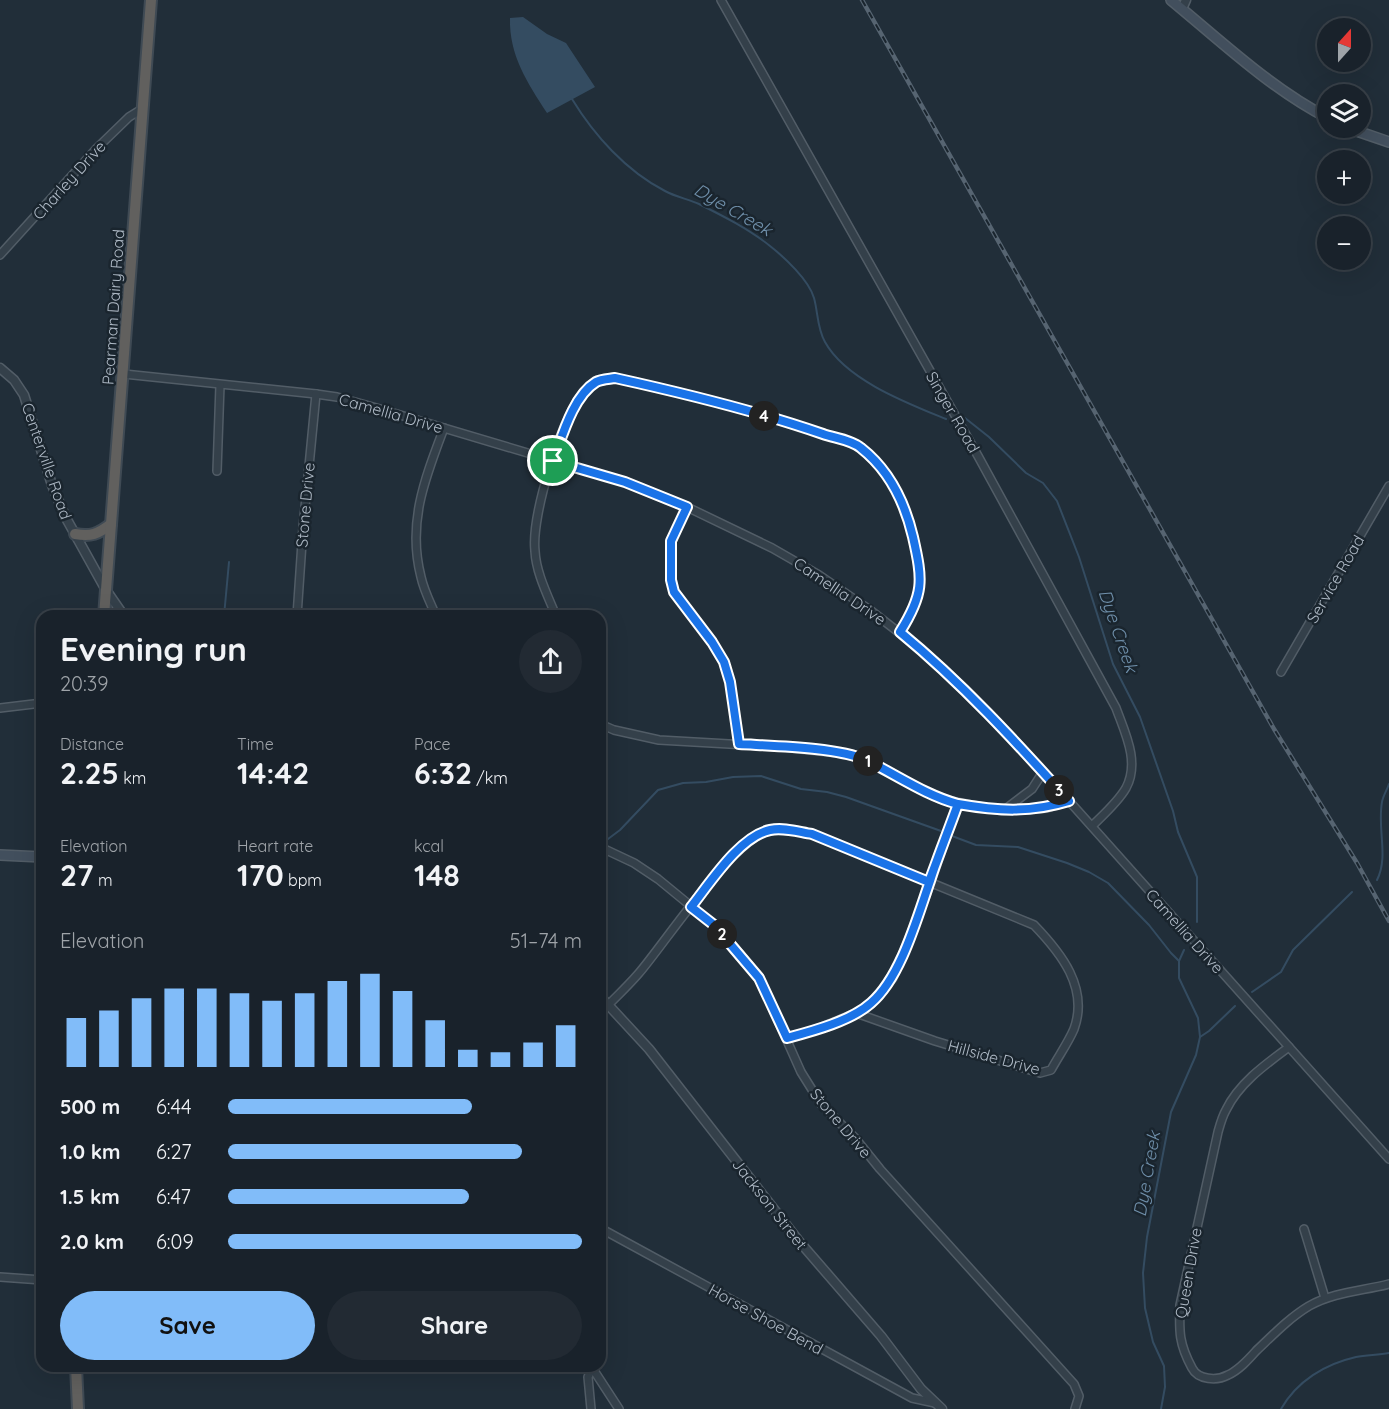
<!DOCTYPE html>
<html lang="en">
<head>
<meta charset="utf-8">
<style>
	:root { --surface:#19222b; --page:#222a33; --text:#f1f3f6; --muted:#9fa4a9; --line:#373f47; --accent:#81bcf9 }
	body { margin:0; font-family:Quicksand,sans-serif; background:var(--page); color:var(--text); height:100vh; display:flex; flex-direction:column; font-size:22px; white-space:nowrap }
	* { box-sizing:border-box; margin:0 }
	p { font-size:20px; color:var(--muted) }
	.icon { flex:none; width:33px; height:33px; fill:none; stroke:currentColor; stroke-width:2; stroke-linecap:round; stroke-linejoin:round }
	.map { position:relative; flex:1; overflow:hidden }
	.panel { position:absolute; left:36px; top:610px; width:570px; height:762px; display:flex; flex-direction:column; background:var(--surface); border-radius:18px; box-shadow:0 6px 24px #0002,0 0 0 2px var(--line) }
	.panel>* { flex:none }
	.needle { width:39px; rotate:21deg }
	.buttons { position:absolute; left:1317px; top:18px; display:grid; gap:12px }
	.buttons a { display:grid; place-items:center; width:54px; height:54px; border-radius:50%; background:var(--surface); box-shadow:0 6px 24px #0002,0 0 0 2px var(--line); font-size:30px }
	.pin { position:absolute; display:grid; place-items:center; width:51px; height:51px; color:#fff; margin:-26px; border:3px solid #fff; border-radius:50%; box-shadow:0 2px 6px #0007 }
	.km { position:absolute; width:30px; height:30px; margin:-15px; border-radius:50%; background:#222; color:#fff; font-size:16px; line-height:30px; text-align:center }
	.round { display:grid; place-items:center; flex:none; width:63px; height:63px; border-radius:32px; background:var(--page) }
	.head { display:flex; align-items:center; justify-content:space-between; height:102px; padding:0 24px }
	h1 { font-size:33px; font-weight:700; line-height:45px }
	.figures { display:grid; grid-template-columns:repeat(3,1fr); gap:9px; height:102px; padding:6px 24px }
	.figures div { display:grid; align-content:center }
	.figures b { font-size:30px; font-weight:700 }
	.figures small { font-size:16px; font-weight:400 }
	.figures p { font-size:16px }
	.chart { height:168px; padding:12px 24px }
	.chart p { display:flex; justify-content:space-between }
	.chart svg { width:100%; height:108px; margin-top:6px; stroke:var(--accent); stroke-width:6 }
	.primary-button { display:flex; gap:12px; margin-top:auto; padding:12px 24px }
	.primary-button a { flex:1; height:69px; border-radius:36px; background:var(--accent); color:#111; font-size:24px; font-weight:700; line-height:69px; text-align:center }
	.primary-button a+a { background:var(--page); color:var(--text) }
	ul { padding:0 24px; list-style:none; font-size:20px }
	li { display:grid; grid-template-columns:96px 72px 1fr; align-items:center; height:45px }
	li i { height:15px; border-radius:8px; background:var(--accent) }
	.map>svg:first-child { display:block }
	.water { fill:#344c61 }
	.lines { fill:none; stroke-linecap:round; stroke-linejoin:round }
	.stream { stroke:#344c61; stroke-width:2 }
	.minor-casing { stroke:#525d67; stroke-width:10 }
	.tertiary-casing { stroke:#525d67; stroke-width:11 }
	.secondary-casing { stroke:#525d67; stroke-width:12 }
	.trunk-casing { stroke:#3f4a54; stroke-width:14 }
	.minor { stroke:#34404a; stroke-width:7 }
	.tertiary { stroke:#34404a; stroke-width:8 }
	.secondary { stroke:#424f5d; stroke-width:9 }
	.trunk { stroke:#61605e; stroke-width:10 }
	.rail-casing { stroke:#566471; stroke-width:4.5 }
	.rail { stroke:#1a252e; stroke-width:2; stroke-dasharray:7; stroke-linecap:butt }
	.route-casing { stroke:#fff; stroke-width:12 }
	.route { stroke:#1a73e8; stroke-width:8 }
	.labels { text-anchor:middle; stroke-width:5; stroke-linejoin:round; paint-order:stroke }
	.street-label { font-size:16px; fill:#afbac6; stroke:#1a252e }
	.water-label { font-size:18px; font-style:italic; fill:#6f8faa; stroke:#1a252e }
</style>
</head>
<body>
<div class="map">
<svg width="1389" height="1409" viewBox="0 0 1389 1409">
	<rect width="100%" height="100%" fill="#212e39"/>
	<path class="water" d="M523,17l24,17 19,9 29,44 -48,26c-20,-31 -38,-58 -37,-95z"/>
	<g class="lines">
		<g class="stream">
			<path d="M572,99c22,36 54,72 93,92 11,6 23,8 34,13 24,12 50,25 71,42 14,11 39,34 44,52 4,14 3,30 11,44 21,38 82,61 121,77"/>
			<polyline points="965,418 989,437 1026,473 1043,483 1057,501 1079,557 1113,664 1140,717 1173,811 1178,832 1197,877 1197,922"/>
			<polyline points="224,616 229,562"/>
			<polyline points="952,836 976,845 1018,847 1067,863 1089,872 1108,883 1149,925 1171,953 1179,961"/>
			<polyline points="608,839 620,830 658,790 683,783 706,782 733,777 761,776 801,789 827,792 846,797 941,831"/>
			<path d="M1377,880c12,-24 0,-51 5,-78 1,-6 5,-12 7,-18"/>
			<polyline points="1252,992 1281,972 1293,950 1352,892"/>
			<polyline points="1200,1037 1209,1031 1235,1006"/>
			<polyline points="1161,1409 1165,1387 1164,1366 1153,1342 1145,1308 1143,1273 1147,1237 1171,1112 1196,1055 1200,1037 1198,1018 1179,978 1179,961 1184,950"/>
			<path d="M1281,1409c16,-28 44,-45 75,-52 11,-2 22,-2 33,-4"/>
		</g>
		<g class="minor-casing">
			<g id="minor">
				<path d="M721,0l257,456 138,252c9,25 24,54 10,80 -8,14 -23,27 -34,38"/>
				<polyline points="0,255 96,149 129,117 142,109"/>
				<polyline points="124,374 316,394 337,397 380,409 625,482 687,507 772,548 819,575 870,610 928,655 973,697 1019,745 1389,1159"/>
				<polyline points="217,471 220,385"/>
				<polyline points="687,507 671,541 670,571 674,592 712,642 724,662 730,682 739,744"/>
				<polyline points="297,616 303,528 316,394"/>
				<path d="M436,616c-5,-12 -12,-25 -15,-39 -14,-54 4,-99 23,-149"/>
				<path d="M556,616c-8,-20 -20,-43 -21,-65 -4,-35 26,-131 47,-157 9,-11 20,-14 33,-16 68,15 142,33 208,56 11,4 29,6 38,14 28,22 44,55 52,89 10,44 11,57 -13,95"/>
				<polyline points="1281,672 1389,486"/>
				<polyline points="0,708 42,703"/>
				<polyline points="600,724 614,730 659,740 782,747 848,754 866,760 940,799 1003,811 1032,789 1043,772"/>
				<polyline points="1003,811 1047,808 1069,801"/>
				<polyline points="600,847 634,863 658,879 714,925 740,954 759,978 801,1072 821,1104 855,1138 880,1169 1074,1384 1079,1396 1075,1409"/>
				<path d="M600,1013c13,-13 27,-26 39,-40 26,-30 96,-137 132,-143 13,-2 28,2 41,4l222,91c27,28 55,63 40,104 -6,14 -16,28 -23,41l-11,3 -105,-32 -79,-28 -44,18 -25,7"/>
				<polyline points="856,1013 871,1004 893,978 924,901 958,804"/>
				<path d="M1289,1047c-23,17 -50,36 -63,63 -4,7 -6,15 -8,22l-38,173c-1,27 -1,39 12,63 6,12 25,13 36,7 11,-5 20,-15 28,-24 17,-16 33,-33 53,-45 25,-14 53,-15 80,-22"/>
				<polyline points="600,1228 912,1398 935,1403"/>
				<polyline points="1304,1229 1325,1298"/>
				<polyline points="0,1277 42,1280"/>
				<polyline points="591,1366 619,1409"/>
				<polyline points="591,1409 588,1377 592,1368"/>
			</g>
		</g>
		<g class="tertiary-casing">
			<g id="tertiary">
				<polyline points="1182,9 1186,0"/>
				<polyline points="0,368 14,380 24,395 52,485 66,518 106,590 124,616"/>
				<polyline points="600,996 649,1049 798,1240 881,1336 921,1389 942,1409"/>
			</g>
		</g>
		<g class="secondary-casing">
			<g id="secondary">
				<path d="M1171,0c50,41 99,88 157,118"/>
				<polyline points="1348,128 1389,142"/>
				<polyline points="0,855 42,857"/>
			</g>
		</g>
		<g class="trunk-casing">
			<g id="trunk">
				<path d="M75,534c16,3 23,0 36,-10"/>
				<polyline points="104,616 151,0"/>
				<polyline points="76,1366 78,1409"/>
			</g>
		</g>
		<use href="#minor" class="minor"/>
		<use href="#tertiary" class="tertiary"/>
		<use href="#secondary" class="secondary"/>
		<use href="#trunk" class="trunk"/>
		<g class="rail-casing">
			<polyline id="rail" points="862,0 1274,729 1357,863 1389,921"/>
		</g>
		<use href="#rail" class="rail"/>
	</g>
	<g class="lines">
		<g class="route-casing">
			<path id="route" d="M553,461l72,21 62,25 -16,34v39l3,12 38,50 12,20 6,20 9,62c34,2 98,3 127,16 31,15 59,35 92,44 -9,26 -20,51 -28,77 -13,37 -29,96 -59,122 -20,18 -58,28 -84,35l-28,-60 -45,-53 -23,-18c19,-24 49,-71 79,-77 14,-3 29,2 42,4l117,48 29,-78c40,7 72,9 111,-3 -53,-59 -107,-118 -169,-169 24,-38 23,-51 13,-95 -8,-34 -24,-67 -52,-89 -9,-8 -27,-10 -38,-14 -66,-23 -140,-41 -208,-56 -6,1 -14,1 -19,4 -23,14 -34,55 -43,79"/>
		</g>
		<use href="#route" class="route"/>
	</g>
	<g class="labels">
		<g class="street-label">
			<text transform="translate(69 180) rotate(-48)" y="6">Charley Drive</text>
			<text transform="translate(113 307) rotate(-86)" y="6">Pearman Dairy Road</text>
			<text transform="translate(953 412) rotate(60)" y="6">Singer Road</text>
			<text transform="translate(391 413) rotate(16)" y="6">Camellia Drive</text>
			<text transform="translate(47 461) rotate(71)" y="6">Centerville Road</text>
			<text transform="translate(305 505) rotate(-85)" y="6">Stone Drive</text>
			<text transform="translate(1335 579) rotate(-60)" y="6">Service Road</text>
			<text transform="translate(840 591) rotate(34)" y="6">Camellia Drive</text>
			<text transform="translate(1185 931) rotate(48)" y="6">Camellia Drive</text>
			<text transform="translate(994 1057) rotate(15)" y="6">Hillside Drive</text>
			<text transform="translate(841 1123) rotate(50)" y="6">Stone Drive</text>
			<text transform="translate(770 1204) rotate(52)" y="6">Jackson Street</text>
			<text transform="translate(1188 1273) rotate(-80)" y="6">Queen Drive</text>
			<text transform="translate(766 1319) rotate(29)" y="6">Horse Shoe Bend</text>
		</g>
		<g class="water-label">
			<text transform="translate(733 210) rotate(30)" y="6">Dye Creek</text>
			<text transform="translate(1118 631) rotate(71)" y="6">Dye Creek</text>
			<text transform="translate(1147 1174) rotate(-80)" y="6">Dye Creek</text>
		</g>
	</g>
</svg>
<div class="buttons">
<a><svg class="needle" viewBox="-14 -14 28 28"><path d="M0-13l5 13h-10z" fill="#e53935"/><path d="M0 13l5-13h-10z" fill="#9fa4a9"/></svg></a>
<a><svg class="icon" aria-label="layers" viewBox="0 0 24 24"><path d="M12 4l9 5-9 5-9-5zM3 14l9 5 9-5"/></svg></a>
<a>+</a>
<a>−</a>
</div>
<div class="pin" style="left:553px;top:461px;background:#1e9e55"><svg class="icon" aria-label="arrive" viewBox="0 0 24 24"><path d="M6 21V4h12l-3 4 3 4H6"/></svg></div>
<b class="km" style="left:868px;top:761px">1</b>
<b class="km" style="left:722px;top:934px">2</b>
<b class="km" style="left:1059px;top:790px">3</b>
<b class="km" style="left:764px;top:416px">4</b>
<section class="panel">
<div class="head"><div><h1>Evening run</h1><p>20:39</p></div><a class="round"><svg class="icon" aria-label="share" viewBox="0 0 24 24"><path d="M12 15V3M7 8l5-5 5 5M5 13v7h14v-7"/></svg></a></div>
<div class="figures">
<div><p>Distance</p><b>2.25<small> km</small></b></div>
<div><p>Time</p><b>14:42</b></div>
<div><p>Pace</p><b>6:32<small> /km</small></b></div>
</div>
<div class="figures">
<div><p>Elevation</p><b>27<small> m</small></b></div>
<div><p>Heart rate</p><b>170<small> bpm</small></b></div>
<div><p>kcal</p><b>148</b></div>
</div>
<div class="chart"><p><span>Elevation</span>51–74 m</p>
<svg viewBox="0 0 160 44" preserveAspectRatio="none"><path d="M5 44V24M15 44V21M25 44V16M35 44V12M45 44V12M55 44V14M65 44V17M75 44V14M85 44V9M95 44V6M105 44V13M115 44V25M125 44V37M135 44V38M145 44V34M155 44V27"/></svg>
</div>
<ul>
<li><b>500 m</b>6:44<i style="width:69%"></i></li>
<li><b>1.0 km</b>6:27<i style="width:83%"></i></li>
<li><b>1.5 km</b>6:47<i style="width:68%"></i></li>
<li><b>2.0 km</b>6:09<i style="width:100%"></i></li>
</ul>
<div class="primary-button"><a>Save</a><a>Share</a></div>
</section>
</div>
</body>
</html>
